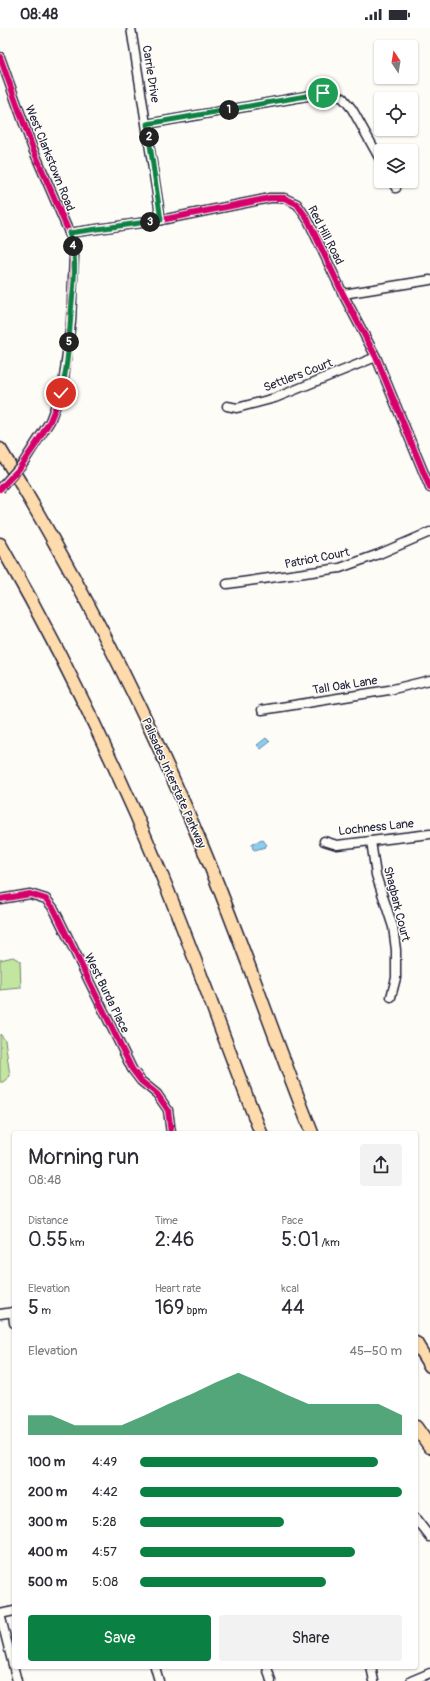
<!DOCTYPE html>
<html lang="en">
<head>
<meta charset="utf-8">
<style>
	:root { --surface:#fff; --page:#f2f2f3; --text:#2b2b33; --muted:#7c7c81; --accent:#0b8043 }
	body { margin:0; font-family:Pangolin,sans-serif; background:var(--page); color:var(--text); height:100vh; display:flex; flex-direction:column; font-size:15px; white-space:nowrap }
	* { box-sizing:border-box; margin:0 }
	p { font-size:13px; color:var(--muted) }
	.icon { flex:none; width:22px; height:22px; fill:none; stroke:currentColor; stroke-width:2; stroke-linecap:round; stroke-linejoin:round }
	.map { position:relative; flex:1; overflow:hidden }
	.sheet { position:absolute; left:12px; top:1103px; width:406px; height:538px; display:flex; flex-direction:column; background:var(--surface); border-radius:4px; box-shadow:0 1px 3px #0004 }
	.sheet>* { flex:none }
	.needle { width:26px; rotate:348deg }
	.controls { position:absolute; left:374px; top:12px; display:grid; gap:8px }
	.controls a { display:grid; place-items:center; width:44px; height:44px; border-radius:4px; background:var(--surface); box-shadow:0 1px 3px #0004; font-size:20px }
	.pin { position:absolute; display:grid; place-items:center; width:34px; height:34px; color:#fff; margin:-17px; border:2px solid #fff; border-radius:50%; box-shadow:0 1px 4px #0007 }
	.km { position:absolute; width:20px; height:20px; margin:-10px; border-radius:50%; background:#222; color:#fff; font-size:11px; line-height:20px; text-align:center }
	.round { display:grid; place-items:center; flex:none; width:42px; height:42px; border-radius:4px; background:var(--page) }
	.headline { display:flex; align-items:center; justify-content:space-between; height:68px; padding:0 16px }
	h1 { font-size:22px; font-weight:600; line-height:30px }
	.metrics { display:grid; grid-template-columns:repeat(3,1fr); gap:6px; height:68px; padding:4px 16px }
	.metrics div { display:grid; align-content:center }
	.metrics b { font-size:20px; font-weight:600 }
	.metrics small { font-size:11px; font-weight:400 }
	.metrics p { font-size:11px }
	.chart { height:112px; padding:8px 16px }
	.chart p { display:flex; justify-content:space-between }
	.chart svg { width:100%; height:72px; margin-top:4px; fill:var(--accent); opacity:.7 }
	.cta { display:flex; gap:8px; margin-top:auto; padding:8px 16px }
	.cta a { flex:1; height:46px; border-radius:4px; background:var(--accent); color:#fff; font-size:16px; font-weight:600; line-height:46px; text-align:center }
	.cta a+a { background:var(--page); color:var(--text) }
	ul { padding:0 16px; list-style:none; font-size:13px }
	li { display:grid; grid-template-columns:64px 48px 1fr; align-items:center; height:30px }
	li i { height:10px; border-radius:5px; background:var(--accent) }
	.status { display:flex; justify-content:space-between; align-items:center; height:28px; padding:0 20px; background:var(--surface); direction:ltr }
	.status svg { height:11px; fill:currentColor }
	.map>svg:first-child { display:block }
	.green { fill:#c2e59f; stroke:#72846d }
	.water { fill:#8ccced; stroke:#6288a6 }
	.lines { fill:none; stroke-linecap:round; stroke-linejoin:round }
	.minor-casing { stroke:#22223b; stroke-width:11 }
	.highway-casing { stroke:#22223b; stroke-width:15 }
	.minor { stroke:#fdfcf7; stroke-width:8 }
	.highway { stroke:#fedbac; stroke-width:12 }
	.minor-bridge-casing { stroke:#22223b; stroke-width:11; stroke-linecap:butt }
	.minor-bridge { stroke:#fdfcf7; stroke-width:8 }
	.cycleway-casing { stroke:#fdfcf7; stroke-width:8 }
	.cycleway { stroke:#d6006c; stroke-width:6 }
	.route-casing { stroke:#fff; stroke-width:8 }
	.route { stroke:#0b8043; stroke-width:5 }
	.labels { text-anchor:middle; stroke-width:3; stroke-linejoin:round; paint-order:stroke }
	.street-label { font-size:12px; fill:#22223b; stroke:#fdfcf7 }
</style>
</head>
<body>
<div class="status"><b>08:48</b><svg viewBox="0 0 49 12"><path d="M0 12V9h3v3zM5 12V6h3v6zM10 12V3h3v9zM15 12V0h3v12zM26 1h20v11H26zM47 4h2v5h-2z"/></svg></div>
<div class="map">
<svg width="430" height="1653" viewBox="0 0 430 1653">
	<rect width="100%" height="100%" fill="#fdfcf7"/>
	<filter id="ink" filterUnits="userSpaceOnUse"><feTurbulence type="fractalNoise" baseFrequency=".025" numOctaves="2"/><feDisplacementMap in="SourceGraphic" scale="8" xChannelSelector="R" yChannelSelector="G"/><feConvolveMatrix kernelMatrix="1 2 1 2 8 2 1 2 1" color-interpolation-filters="sRGB"/></filter>
	<g filter="url(#ink)">
		<g class="green">
			<polygon points="13,929 20,933 21,960 0,962 0,932"/>
			<polygon points="0,1006 5,1012 10,1048 3,1054 0,1054"/>
		</g>
		<g class="water">
			<polygon points="266,710 270,714 261,721 257,717"/>
			<polygon points="263,812 267,817 265,819 255,822 253,821 252,817 253,815"/>
		</g>
		<g class="lines">
			<g class="minor-casing">
				<g id="minor">
					<polyline points="131,0 161,192"/>
					<polyline points="0,29 33,121 71,209 74,228 71,293 63,358 50,393 23,435"/>
					<polyline points="147,96 290,71 323,65 332,66 343,70 352,81 381,133"/>
					<polyline points="392,153 396,160"/>
					<polyline points="69,205 161,192 270,170 284,170 297,176 308,192 343,266 376,329 430,460"/>
					<polyline points="343,266 430,252"/>
					<polyline points="227,378 237,380 275,370 376,329"/>
					<polyline points="227,556 340,540 379,526 430,504"/>
					<polyline points="262,682 389,662 430,652"/>
					<polyline points="324,813 337,817 430,806"/>
					<polyline points="371,813 376,847 393,899 396,922 396,950 391,969"/>
					<polyline points="0,871 30,866 46,871 54,881 132,1041 141,1053 157,1066 168,1082 171,1105"/>
					<polyline points="13,1284 14,1295"/>
					<polyline points="0,1286 14,1284"/>
					<polyline points="416,1491 430,1509"/>
					<polyline points="0,1586 17,1653"/>
					<polyline points="0,1586 14,1583"/>
					<polyline points="155,1639 159,1653"/>
					<polyline points="267,1639 271,1653"/>
					<polyline points="371,1639 374,1653"/>
					<polyline points="411,1653 430,1645"/>
				</g>
			</g>
			<g class="highway-casing">
				<g id="highway">
					<path d="M0,421c77,127 145,260 202,397 40,95 72,192 110,287"/>
					<path d="M0,516c61,107 115,218 162,332 35,85 65,172 99,257"/>
					<polyline points="416,1315 430,1338"/>
					<polyline points="416,1399 430,1419"/>
				</g>
			</g>
			<use href="#minor" class="minor"/>
			<use href="#highway" class="highway"/>
			<g class="minor-bridge-casing">
				<polyline id="minor-bridge" points="0,461 23,435"/>
			</g>
			<use href="#minor-bridge" class="minor-bridge"/>
			<g class="cycleway-casing">
				<g id="cycleway">
					<polyline points="0,29 33,121 71,209 74,233 67,337 59,371 50,393 36,416 18,442 0,461"/>
					<polyline points="69,205 161,192 270,170 284,170 297,176 308,192 343,266 376,329 430,460"/>
					<polyline points="0,871 30,866 46,871 54,881 132,1041 141,1053 157,1066 168,1082 171,1105"/>
				</g>
			</g>
			<use href="#cycleway" class="cycleway"/>
		</g>
	</g>
	<g class="lines" filter="url(#ink)">
		<g class="route-casing">
			<path id="route" d="M61,365c7,-26 8,-54 10,-80 2,-26 8,-55 -2,-80l92,-13 -14,-96 176,-31"/>
		</g>
		<use href="#route" class="route"/>
	</g>
	<g class="labels">
		<g class="street-label">
			<text transform="translate(151 46) rotate(81)" y="4">Carrie Drive</text>
			<text transform="translate(50 130) rotate(68)" y="4">West Clarkstown Road</text>
			<text transform="translate(326 207) rotate(63)" y="4">Red Hill Road</text>
			<text transform="translate(298 347) rotate(-21)" y="4">Settlers Court</text>
			<text transform="translate(317 530) rotate(-11)" y="4">Patriot Court</text>
			<text transform="translate(345 657) rotate(-9)" y="4">Tall Oak Lane</text>
			<text transform="translate(174 755) rotate(66)" y="4">Palisades Interstate Parkway</text>
			<text transform="translate(376 799) rotate(-6)" y="4">Lochness Lane</text>
			<text transform="translate(397 876) rotate(76)" y="4">Shagbark Court</text>
			<text transform="translate(107 965) rotate(64)" y="4">West Burda Place</text>
		</g>
	</g>
</svg>
<div class="controls">
<a><svg class="needle" viewBox="-14 -14 28 28"><path d="M0-13l5 13h-10z" fill="#e53935"/><path d="M0 13l5-13h-10z" fill="#7c7c81"/></svg></a>
<a><svg class="icon" aria-label="locate" viewBox="0 0 24 24"><circle cx="12" cy="12" r="6"/><path d="M12 2v4M12 18v4M2 12h4M18 12h4"/></svg></a>
<a><svg class="icon" aria-label="layers" viewBox="0 0 24 24"><path d="M12 4l9 5-9 5-9-5zM3 14l9 5 9-5"/></svg></a>
</div>
<div class="pin" style="left:323px;top:65px;background:#1e9e55"><svg class="icon" aria-label="arrive" viewBox="0 0 24 24"><path d="M6 21V4h12l-3 4 3 4H6"/></svg></div>
<div class="pin" style="left:61px;top:365px;background:#d93025"><svg class="icon" aria-label="check" viewBox="0 0 24 24"><path d="M5 12l5 5 9-10"/></svg></div>
<b class="km" style="left:229px;top:82px">1</b>
<b class="km" style="left:149px;top:109px">2</b>
<b class="km" style="left:150px;top:194px">3</b>
<b class="km" style="left:73px;top:218px">4</b>
<b class="km" style="left:69px;top:314px">5</b>
<section class="sheet">
<div class="headline"><div><h1>Morning run</h1><p>08:48</p></div><a class="round"><svg class="icon" aria-label="share" viewBox="0 0 24 24"><path d="M12 15V3M7 8l5-5 5 5M5 13v7h14v-7"/></svg></a></div>
<div class="metrics">
<div><p>Distance</p><b>0.55<small> km</small></b></div>
<div><p>Time</p><b>2:46</b></div>
<div><p>Pace</p><b>5:01<small> /km</small></b></div>
</div>
<div class="metrics">
<div><p>Elevation</p><b>5<small> m</small></b></div>
<div><p>Heart rate</p><b>169<small> bpm</small></b></div>
<div><p>kcal</p><b>44</b></div>
</div>
<div class="chart"><p><span>Elevation</span>45–50 m</p>
<svg viewBox="0 0 160 44" preserveAspectRatio="none"><path d="M0 44V32L10 32L20 38L30 38L40 38L50 32L60 25L70 19L80 12L90 6L100 12L110 19L120 25L130 25L140 25L150 25L160 32V44z"/></svg>
</div>
<ul>
<li><b>100 m</b>4:49<i style="width:91%"></i></li>
<li><b>200 m</b>4:42<i style="width:100%"></i></li>
<li><b>300 m</b>5:28<i style="width:55%"></i></li>
<li><b>400 m</b>4:57<i style="width:82%"></i></li>
<li><b>500 m</b>5:08<i style="width:71%"></i></li>
</ul>
<div class="cta"><a>Save</a><a>Share</a></div>
</section>
</div>
</body>
</html>
